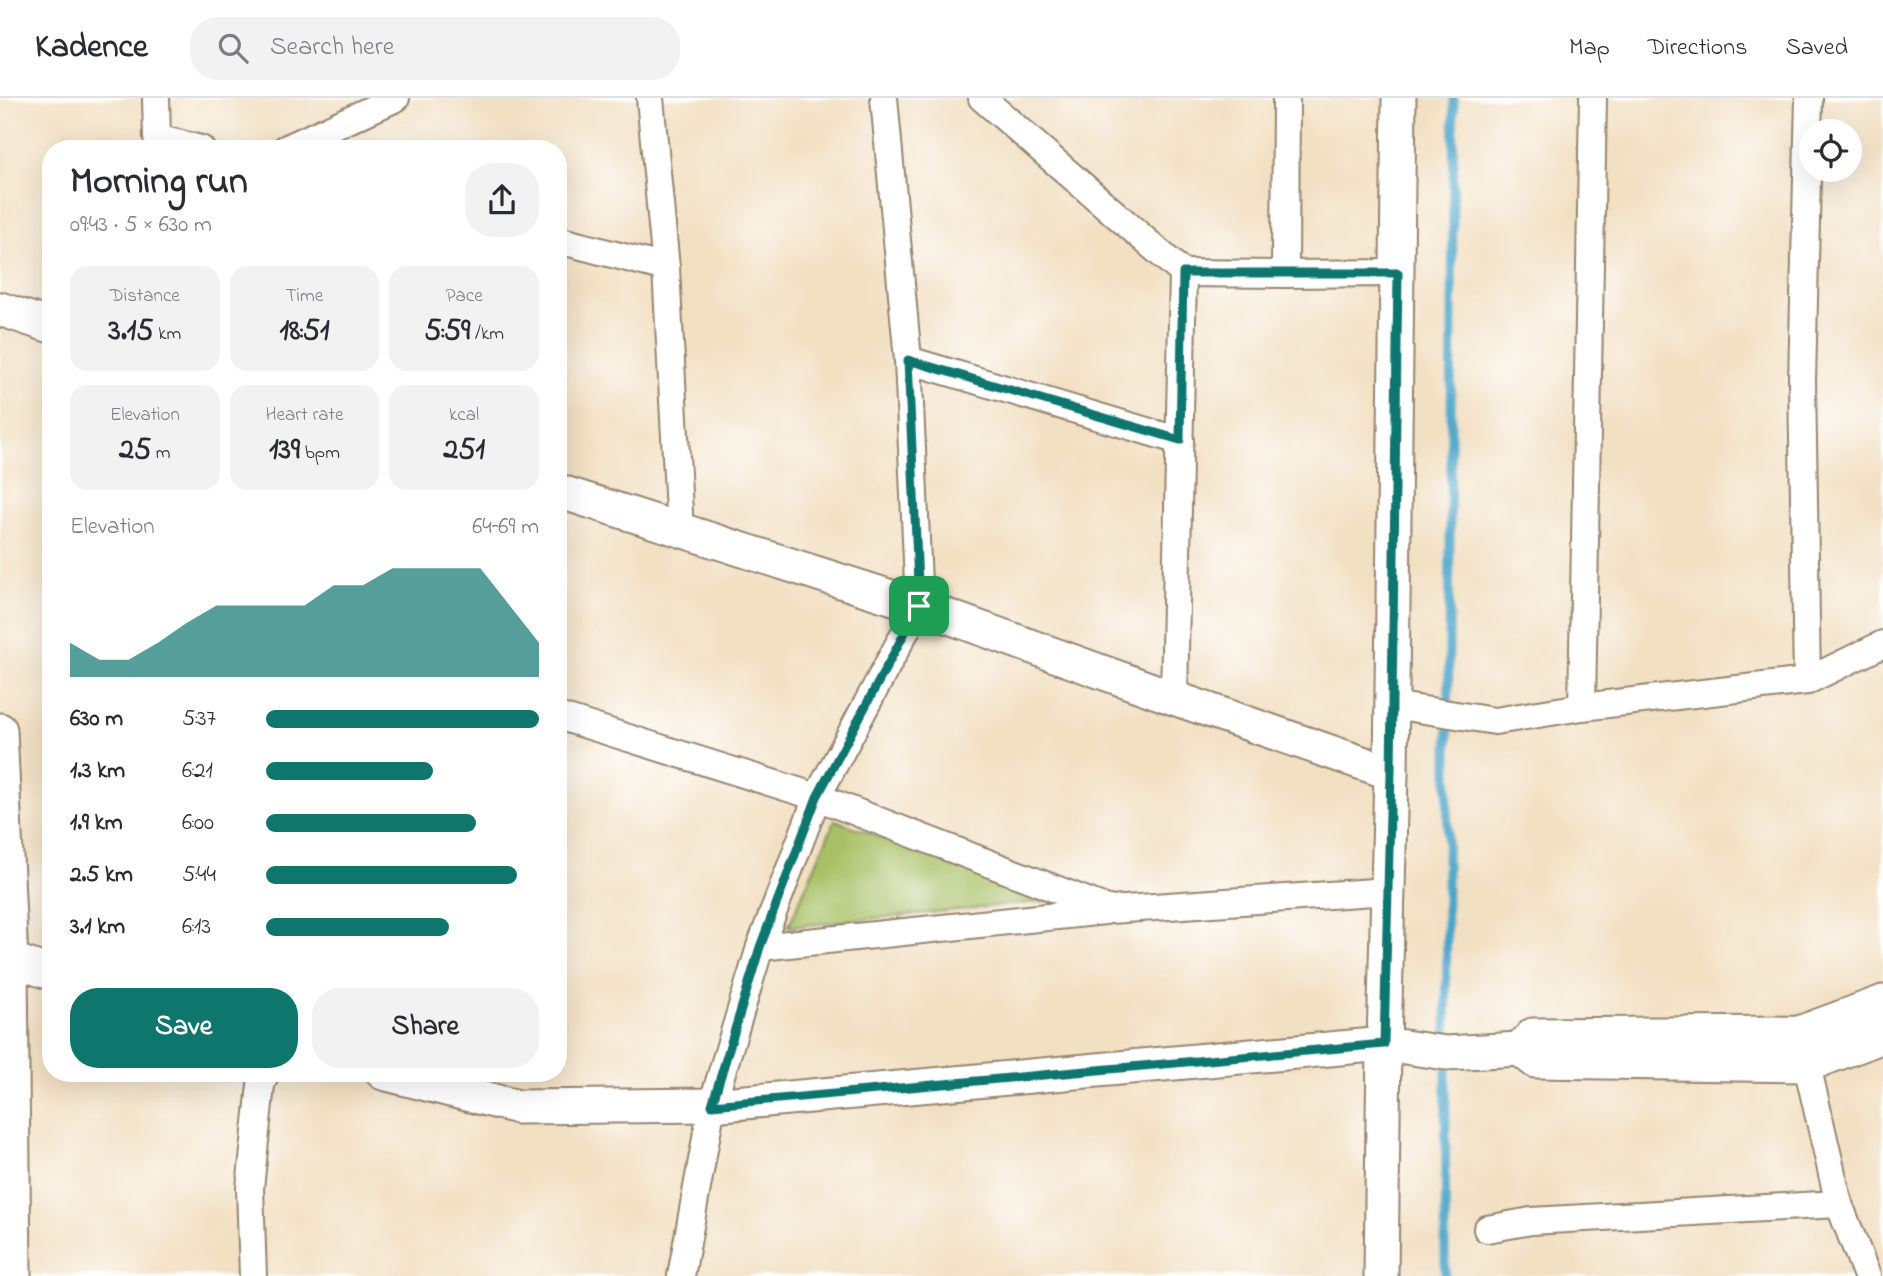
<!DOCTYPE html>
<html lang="en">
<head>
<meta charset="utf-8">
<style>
	:root { --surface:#fff; --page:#f2f2f3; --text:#2b2b33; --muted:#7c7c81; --line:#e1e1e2; --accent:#0f766e }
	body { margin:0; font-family:"Indie Flower",sans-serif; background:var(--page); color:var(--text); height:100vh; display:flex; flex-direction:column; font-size:26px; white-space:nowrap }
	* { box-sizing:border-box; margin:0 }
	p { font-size:23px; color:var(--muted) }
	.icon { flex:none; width:38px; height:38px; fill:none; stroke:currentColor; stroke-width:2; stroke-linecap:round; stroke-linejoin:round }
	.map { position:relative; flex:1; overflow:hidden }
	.sheet { position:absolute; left:42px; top:42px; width:525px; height:942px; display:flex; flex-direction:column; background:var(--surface); border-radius:28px; box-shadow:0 7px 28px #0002 }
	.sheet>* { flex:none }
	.tools { position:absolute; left:1799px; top:21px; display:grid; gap:14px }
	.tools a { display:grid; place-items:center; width:63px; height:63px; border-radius:50%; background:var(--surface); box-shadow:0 7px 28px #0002; font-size:35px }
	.pin { position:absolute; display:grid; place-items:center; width:60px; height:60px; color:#fff; margin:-30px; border-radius:14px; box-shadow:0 4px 10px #0006 }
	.round { display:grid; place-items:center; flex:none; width:74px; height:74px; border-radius:28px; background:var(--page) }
	.summary { display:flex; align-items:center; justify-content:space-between; height:119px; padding:0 28px }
	h1 { font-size:38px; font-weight:700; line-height:52px }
	.figures { display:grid; grid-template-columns:repeat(3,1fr); gap:10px; height:119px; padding:7px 28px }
	.figures div { display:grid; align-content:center; border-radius:18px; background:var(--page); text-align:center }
	.figures b { font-size:30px; font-weight:700 }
	.figures small { font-size:19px; font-weight:400 }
	.figures p { font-size:19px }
	.chart { height:196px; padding:14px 28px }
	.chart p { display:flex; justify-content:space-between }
	.chart svg { width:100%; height:126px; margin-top:7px; fill:var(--accent); opacity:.7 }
	.cta { display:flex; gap:14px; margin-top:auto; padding:14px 28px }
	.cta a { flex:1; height:80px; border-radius:28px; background:var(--accent); color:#fff; font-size:28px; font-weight:700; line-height:80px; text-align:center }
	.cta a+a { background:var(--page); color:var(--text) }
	ul { padding:0 28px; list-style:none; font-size:23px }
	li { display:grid; grid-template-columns:112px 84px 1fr; align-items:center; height:52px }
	li i { height:18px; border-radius:9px; background:var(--accent) }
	header { display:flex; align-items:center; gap:42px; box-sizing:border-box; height:98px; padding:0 35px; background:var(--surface); border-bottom:2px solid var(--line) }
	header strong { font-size:33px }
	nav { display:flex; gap:38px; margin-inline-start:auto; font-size:24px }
	.search { width:490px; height:63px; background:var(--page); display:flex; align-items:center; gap:18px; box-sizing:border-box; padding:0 24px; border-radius:28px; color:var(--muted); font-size:26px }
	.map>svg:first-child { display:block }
	.green { fill:#a8c065; stroke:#727542; stroke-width:2 }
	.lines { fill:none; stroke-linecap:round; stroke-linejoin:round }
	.stream { stroke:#4ba5c9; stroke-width:9 }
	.minor-casing { stroke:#968570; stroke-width:30 }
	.tertiary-casing { stroke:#968570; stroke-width:37 }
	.minor { stroke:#fff; stroke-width:26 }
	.tertiary { stroke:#fff; stroke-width:33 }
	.route-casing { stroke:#fff; stroke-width:14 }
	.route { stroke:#0f766e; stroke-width:9 }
</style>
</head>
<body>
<header>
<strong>Kadence</strong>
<div class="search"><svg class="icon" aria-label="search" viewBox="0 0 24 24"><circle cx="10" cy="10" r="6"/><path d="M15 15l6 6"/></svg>Search here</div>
<nav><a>Map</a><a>Directions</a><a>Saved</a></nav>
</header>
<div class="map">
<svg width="1883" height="1178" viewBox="0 0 1883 1178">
	<rect width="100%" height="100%" fill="#fff"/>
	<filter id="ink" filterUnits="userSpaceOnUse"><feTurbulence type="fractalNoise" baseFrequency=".0143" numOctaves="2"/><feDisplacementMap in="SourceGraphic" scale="14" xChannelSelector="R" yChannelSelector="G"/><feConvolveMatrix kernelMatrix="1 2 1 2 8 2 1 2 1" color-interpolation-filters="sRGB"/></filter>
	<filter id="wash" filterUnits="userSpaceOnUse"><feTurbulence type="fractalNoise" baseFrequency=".00686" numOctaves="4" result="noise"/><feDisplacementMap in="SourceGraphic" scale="28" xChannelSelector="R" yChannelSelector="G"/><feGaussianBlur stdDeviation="1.57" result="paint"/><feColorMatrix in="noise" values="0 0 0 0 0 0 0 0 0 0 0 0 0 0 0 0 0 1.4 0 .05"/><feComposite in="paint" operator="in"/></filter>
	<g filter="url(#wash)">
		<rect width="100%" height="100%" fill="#f2e0c3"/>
		<polygon class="green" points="835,722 1050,803 788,829"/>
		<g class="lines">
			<polyline class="stream" points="1445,1178 1447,775 1454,0"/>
		</g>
	</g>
	<g filter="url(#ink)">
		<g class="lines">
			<g class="minor-casing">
				<g id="minor">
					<polyline points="156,0 157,40 201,51"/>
					<polyline points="982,0 1183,175 1174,600"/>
					<polyline points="1593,0 1582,609 1807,583 1883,546"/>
					<polyline points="285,51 396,0"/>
					<polyline points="558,142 666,170 650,0"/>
					<polyline points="666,170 680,433"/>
					<polyline points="1183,175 1285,176 1286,0"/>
					<polyline points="1285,176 1398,175"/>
					<polyline points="908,262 1180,343"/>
					<polyline points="1807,583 1802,283 1809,0"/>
					<polyline points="1392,607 1495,623 1582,609"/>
					<polyline points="558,618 817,699 919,508 908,262 884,0"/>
					<polyline points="760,849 1105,813"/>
					<polyline points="1807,967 1839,1106 1867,1178"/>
					<polyline points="1487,1131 1531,1123 1839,1106"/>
					<polyline points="253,1178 250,1090 261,987 266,975"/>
					<polyline points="681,1178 712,1007 760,849 817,699 1110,812 1388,793"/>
				</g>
			</g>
			<g class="tertiary-casing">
				<g id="tertiary">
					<polyline points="0,211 51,228"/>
					<polyline points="558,393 919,508 1174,600 1391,675"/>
					<polyline points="0,632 11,862 14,1178"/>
					<polyline points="0,858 51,875"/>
					<polyline points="1520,951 1533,937 1799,935 1883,904"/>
					<polyline points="383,975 518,1009 712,1007 1384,946 1446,955 1520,951 1535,963 1807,967 1883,938"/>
					<polyline points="1381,1178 1384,946 1391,675 1399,0"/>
				</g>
			</g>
			<use href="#minor" class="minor"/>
			<use href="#tertiary" class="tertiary"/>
		</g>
	</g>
	<g class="lines" filter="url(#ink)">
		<g class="route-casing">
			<polygon id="route" points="1183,175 1398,175 1391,675 1384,946 712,1007 760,849 817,699 919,508 908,262 1180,342"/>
		</g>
		<use href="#route" class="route"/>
	</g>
</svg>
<div class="tools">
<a><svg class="icon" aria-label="locate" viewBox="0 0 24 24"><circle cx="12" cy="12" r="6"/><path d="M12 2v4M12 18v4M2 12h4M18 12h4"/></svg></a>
</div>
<div class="pin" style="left:919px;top:508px;background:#1e9e55"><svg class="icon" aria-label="arrive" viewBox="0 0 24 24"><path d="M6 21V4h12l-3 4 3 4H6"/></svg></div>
<section class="sheet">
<div class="summary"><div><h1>Morning run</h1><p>09:43 · 5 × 630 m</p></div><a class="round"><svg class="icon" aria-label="share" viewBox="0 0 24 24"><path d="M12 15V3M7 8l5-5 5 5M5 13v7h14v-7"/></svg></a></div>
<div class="figures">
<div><p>Distance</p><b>3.15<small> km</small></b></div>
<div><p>Time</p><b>18:51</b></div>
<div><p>Pace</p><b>5:59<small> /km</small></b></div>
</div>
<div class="figures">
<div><p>Elevation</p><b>25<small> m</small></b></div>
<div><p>Heart rate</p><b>139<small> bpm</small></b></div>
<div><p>kcal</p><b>251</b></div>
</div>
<div class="chart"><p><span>Elevation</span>64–69 m</p>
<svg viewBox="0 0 160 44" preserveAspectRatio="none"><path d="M0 44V32L10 38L20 38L30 32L40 25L50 19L60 19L70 19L80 19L90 12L100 12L110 6L120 6L130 6L140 6L150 19L160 32V44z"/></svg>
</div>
<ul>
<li><b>630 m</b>5:37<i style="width:100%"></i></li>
<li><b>1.3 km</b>6:21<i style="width:61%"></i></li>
<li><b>1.9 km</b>6:00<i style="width:77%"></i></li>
<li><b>2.5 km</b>5:44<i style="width:92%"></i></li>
<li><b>3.1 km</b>6:13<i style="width:67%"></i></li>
</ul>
<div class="cta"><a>Save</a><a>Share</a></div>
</section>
</div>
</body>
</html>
